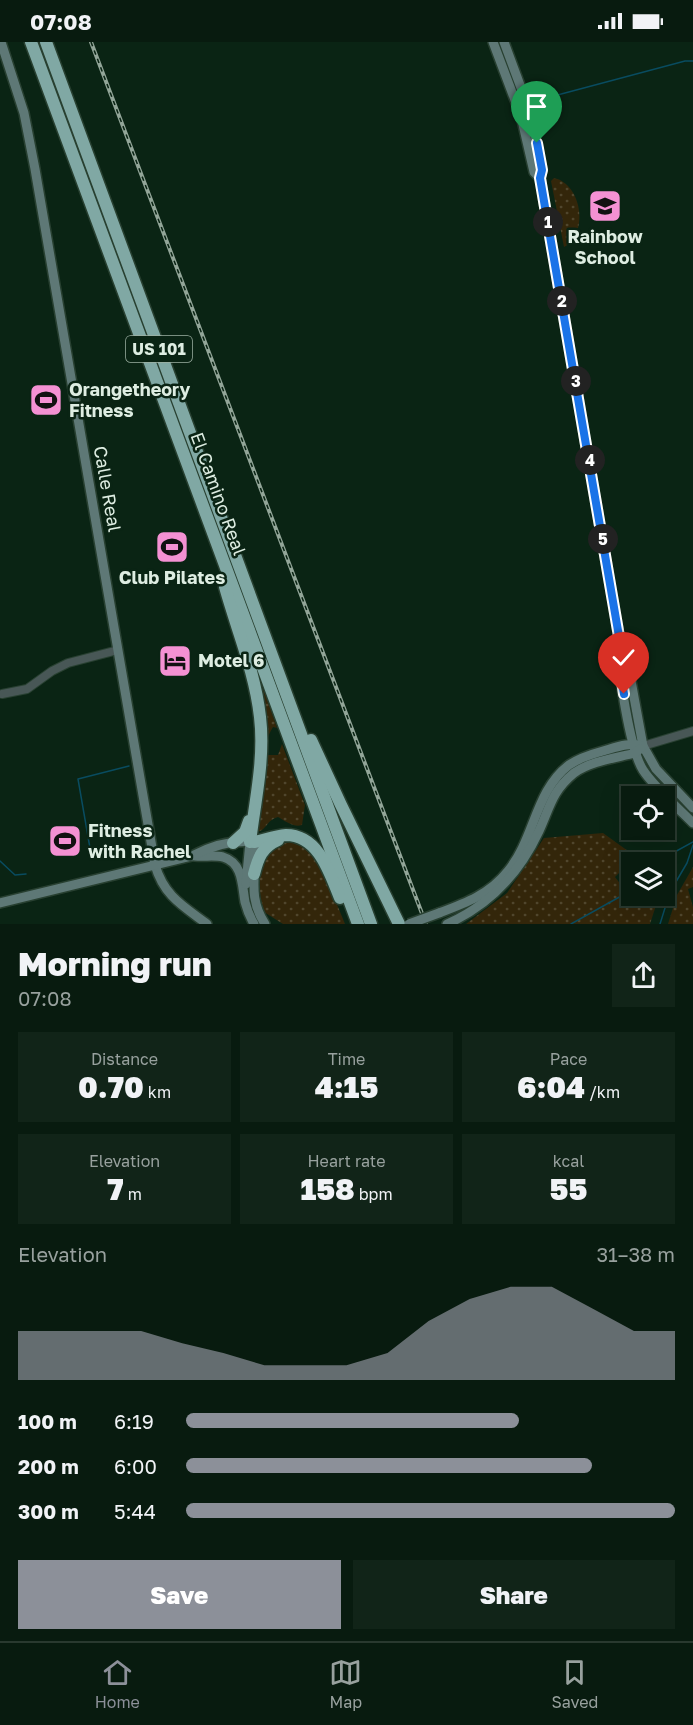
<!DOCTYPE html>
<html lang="en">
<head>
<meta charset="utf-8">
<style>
	:root { --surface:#081b0f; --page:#112418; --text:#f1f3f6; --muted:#98a19e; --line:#29392f; --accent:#8c9099 }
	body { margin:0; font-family:"Golos Text",sans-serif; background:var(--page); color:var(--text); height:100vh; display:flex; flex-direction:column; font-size:22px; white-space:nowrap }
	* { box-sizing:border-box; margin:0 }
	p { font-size:20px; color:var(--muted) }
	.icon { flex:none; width:33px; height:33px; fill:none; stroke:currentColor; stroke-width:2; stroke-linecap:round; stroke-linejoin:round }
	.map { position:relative; height:882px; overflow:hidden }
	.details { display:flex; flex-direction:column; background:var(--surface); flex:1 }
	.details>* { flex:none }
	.controls { position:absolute; left:621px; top:744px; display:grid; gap:12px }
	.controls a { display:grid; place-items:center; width:54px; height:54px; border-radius:0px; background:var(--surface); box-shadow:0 6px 24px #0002,0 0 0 2px var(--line); font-size:30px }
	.pin { position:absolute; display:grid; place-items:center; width:51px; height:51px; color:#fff; margin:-62px -26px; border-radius:50% 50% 50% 0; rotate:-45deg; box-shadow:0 0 6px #0007 }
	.pin .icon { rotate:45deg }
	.km { position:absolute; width:30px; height:30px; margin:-15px; border-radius:50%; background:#222; color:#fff; font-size:16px; line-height:30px; text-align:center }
	.round { display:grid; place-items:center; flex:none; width:63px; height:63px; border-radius:0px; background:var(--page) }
	.headline { display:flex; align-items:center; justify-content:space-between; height:102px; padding:0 18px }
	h1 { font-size:33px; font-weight:800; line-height:45px }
	.stats { display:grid; grid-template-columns:repeat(3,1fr); gap:9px; height:102px; padding:6px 18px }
	.stats div { display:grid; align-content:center; border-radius:0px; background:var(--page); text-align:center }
	.stats b { font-size:30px; font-weight:800 }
	.stats small { font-size:16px; font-weight:400 }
	.stats p { font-size:16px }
	.chart { height:168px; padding:12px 18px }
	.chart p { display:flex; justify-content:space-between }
	.chart svg { width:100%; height:108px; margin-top:6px; fill:var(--accent); opacity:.7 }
	.primary-button { display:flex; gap:12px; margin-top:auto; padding:12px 18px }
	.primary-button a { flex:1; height:69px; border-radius:0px; background:var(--accent); color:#fff; font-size:24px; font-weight:800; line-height:69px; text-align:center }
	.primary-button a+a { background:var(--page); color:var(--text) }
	ul { padding:0 18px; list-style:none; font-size:20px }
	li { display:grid; grid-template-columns:96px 72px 1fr; align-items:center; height:45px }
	li i { height:15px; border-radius:8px; background:var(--accent) }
	.status { display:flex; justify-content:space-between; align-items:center; height:42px; padding:0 30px; background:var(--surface); direction:ltr }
	.status svg { height:16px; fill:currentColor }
	.tabs { display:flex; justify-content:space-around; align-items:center; height:84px; border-top:2px solid var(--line); background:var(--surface); font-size:16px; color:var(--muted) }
	.tabs a { display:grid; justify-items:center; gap:3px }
	.tabs .selected { color:var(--accent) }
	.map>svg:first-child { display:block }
	.grass { fill:url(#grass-dots) }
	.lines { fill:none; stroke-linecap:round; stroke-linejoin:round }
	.stream { stroke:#094c60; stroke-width:1.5 }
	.tertiary-casing { stroke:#284031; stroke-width:10 }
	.secondary-casing { stroke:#284031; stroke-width:12 }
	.motorway-casing { stroke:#284031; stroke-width:15 }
	.tertiary { stroke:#485756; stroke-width:8 }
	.secondary { stroke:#5e7876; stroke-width:9 }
	.motorway { stroke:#80a8a4; stroke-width:12 }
	.rail-casing { stroke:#92a598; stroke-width:4 }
	.rail { stroke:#0a2414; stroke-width:1.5; stroke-dasharray:4.5; stroke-linecap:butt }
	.secondary-bridge-casing { stroke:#284031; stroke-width:12; stroke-linecap:butt }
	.secondary-bridge { stroke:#5e7876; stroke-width:9 }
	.route-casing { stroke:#fff; stroke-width:12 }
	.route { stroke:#1a73e8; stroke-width:8 }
	.labels { text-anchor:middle; stroke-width:5; stroke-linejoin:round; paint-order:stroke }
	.shield { fill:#0a2414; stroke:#9eb1a4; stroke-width:1.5 }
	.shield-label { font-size:16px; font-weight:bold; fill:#deede2 }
	.poi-label { font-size:18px; font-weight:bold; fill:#deede2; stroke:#0a2414; text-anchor:start }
	.street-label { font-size:18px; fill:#deede2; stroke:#0a2414 }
</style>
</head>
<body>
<div class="status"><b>07:08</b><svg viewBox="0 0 49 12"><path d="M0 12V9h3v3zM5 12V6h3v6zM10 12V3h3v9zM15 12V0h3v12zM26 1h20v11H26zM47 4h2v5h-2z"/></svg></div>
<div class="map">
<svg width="693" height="882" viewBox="0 0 693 882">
	<defs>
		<pattern id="grass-dots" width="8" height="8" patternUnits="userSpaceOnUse" patternTransform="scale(1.5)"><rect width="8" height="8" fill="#33260a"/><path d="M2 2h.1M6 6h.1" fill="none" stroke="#50462d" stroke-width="1.8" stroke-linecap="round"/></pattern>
	</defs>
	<rect width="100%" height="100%" fill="#0a2414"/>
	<g class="grass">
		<path d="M554,136c28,6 35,56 10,69l-13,-66z"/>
		<path d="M264,648l13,38 -4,-1c-6,9 -7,18 -7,28h12l4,-11 23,61 -3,20c-8,3 -17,-4 -24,-8 -12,3 -11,14 -22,15l4,-140z"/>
		<polygon points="603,791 628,809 621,818 622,828 615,835 629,853 659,854 650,882 466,882 507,851 544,796"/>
		<path d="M290,800l17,5 13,16 25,61h-62l-19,-12c-8,-27 -9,-65 26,-70z"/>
		<polygon points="693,825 693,845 688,847 693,865 693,882 668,882 677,853"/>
	</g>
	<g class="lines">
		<g class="stream">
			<polyline points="534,51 542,55 550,55 685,19 693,19"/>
			<polyline points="91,812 78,737 129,724"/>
			<polyline points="0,819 15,833 26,832"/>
			<polyline points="663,820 671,812 693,800"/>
			<polyline points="571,882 632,848"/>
			<polyline points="660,882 670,850 687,821 693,803"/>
		</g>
		<g class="tertiary-casing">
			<g id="tertiary">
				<polyline points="2,652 27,647 52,629 68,621 118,608"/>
				<polyline points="643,704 693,689"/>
			</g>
		</g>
		<g class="secondary-casing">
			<g id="secondary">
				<path d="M1,0l23,71 11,56 120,696c9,31 28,41 52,59"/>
				<polyline points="493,0 521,74 534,130 540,136"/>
				<path d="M504,0l26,70 12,58 -2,8 81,470c-5,21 10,103 22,122 11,17 35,38 50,53"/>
				<polyline points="621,606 627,617 643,704 656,727 693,766"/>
				<path d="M195,814c9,1 19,-1 28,1 20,6 19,28 22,45 2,8 5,15 9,22"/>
				<polyline points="246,842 250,800"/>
				<path d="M0,861l192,-47c19,-10 41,-16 62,-14 4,31 -8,53 11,82"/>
				<path d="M439,871c27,-10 51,-19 69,-42 27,-33 27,-80 61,-106 10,-7 23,-11 34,-14 14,-4 26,-9 40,-5"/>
				<path d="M447,882c43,-19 72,-50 92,-93 11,-24 13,-40 35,-58 17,-12 42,-15 61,-20l5,-4"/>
			</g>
		</g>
		<g class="motorway-casing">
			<g id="motorway">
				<polyline points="31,0 358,882"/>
				<polyline points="46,0 371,882"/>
				<path d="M225,545c12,43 30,85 35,130 5,41 -5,84 -10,125"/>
				<polyline points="311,698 341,763 399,882"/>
				<path d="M254,800c10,-2 21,-6 32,-7 33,0 44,39 54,63"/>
				<polyline points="233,801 245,790 249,779"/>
				<path d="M254,832c4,-16 8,-27 24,-34"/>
			</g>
		</g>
		<use href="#tertiary" class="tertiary"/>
		<use href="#secondary" class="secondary"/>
		<use href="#motorway" class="motorway"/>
		<g class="rail-casing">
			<polyline id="rail" points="91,0 426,882"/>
		</g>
		<use href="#rail" class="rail"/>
		<g class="secondary-bridge-casing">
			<polyline id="secondary-bridge" points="409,882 439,871"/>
		</g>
		<use href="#secondary-bridge" class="secondary-bridge"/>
	</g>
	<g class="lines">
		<g class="route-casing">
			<polyline id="route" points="537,101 542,128 540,136 621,606 619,621 624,652"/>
		</g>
		<use href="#route" class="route"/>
	</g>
	<defs>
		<g id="school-square" transform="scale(1.725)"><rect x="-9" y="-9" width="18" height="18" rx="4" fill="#f491d3" stroke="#0a2414"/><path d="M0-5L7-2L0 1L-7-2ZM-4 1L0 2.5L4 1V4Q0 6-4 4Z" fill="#111"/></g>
		<g id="stadium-square" transform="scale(1.725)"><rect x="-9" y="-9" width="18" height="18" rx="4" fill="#f491d3" stroke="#0a2414"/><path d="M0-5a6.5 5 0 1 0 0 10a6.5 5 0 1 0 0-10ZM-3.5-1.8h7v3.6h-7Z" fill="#111"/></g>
		<g id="hotel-square" transform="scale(1.725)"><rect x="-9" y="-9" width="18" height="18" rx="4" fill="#f491d3" stroke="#0a2414"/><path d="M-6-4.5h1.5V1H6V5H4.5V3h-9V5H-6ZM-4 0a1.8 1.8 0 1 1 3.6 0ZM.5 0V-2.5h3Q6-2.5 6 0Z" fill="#111"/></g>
	</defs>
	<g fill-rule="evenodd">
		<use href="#school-square" x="605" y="164"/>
		<use href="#stadium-square" x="46" y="358"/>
		<use href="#stadium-square" x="172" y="505"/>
		<use href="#hotel-square" x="175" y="619"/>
		<use href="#stadium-square" x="65" y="799"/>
	</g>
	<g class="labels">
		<rect class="shield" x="126" y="294" width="66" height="26" rx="4.5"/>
		<g class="shield-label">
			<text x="159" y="313">US 101</text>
		</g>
		<g class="poi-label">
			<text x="605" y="201" text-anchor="middle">Rainbow<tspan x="605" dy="21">School</tspan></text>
			<text x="69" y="354">Orangetheory<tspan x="69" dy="21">Fitness</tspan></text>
			<text x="172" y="542" text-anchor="middle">Club Pilates</text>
			<text x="198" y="625">Motel 6</text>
			<text x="88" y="795">Fitness<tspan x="88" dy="21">with Rachel</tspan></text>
		</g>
		<g class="street-label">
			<text transform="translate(107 447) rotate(80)" y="6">Calle Real</text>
			<text transform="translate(218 452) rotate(70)" y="6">El Camino Real</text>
		</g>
	</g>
</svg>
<div class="controls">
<a><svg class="icon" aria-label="locate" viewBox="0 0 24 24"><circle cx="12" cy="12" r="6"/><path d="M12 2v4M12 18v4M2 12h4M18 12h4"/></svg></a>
<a><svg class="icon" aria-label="layers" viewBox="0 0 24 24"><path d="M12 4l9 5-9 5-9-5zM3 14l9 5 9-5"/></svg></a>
</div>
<div class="pin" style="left:537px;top:101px;background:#1e9e55"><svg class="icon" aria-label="arrive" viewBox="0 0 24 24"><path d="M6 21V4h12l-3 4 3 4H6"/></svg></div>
<div class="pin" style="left:624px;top:652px;background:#d93025"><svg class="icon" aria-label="check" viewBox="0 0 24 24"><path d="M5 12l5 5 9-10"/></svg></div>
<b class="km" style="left:548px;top:180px">1</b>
<b class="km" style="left:562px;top:259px">2</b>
<b class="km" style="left:576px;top:339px">3</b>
<b class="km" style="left:590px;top:418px">4</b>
<b class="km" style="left:603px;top:497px">5</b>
</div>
<section class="details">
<div class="headline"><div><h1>Morning run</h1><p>07:08</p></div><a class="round"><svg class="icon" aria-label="share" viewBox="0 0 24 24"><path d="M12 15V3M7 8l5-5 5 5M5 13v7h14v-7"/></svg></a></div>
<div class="stats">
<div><p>Distance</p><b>0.70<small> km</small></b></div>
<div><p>Time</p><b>4:15</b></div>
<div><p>Pace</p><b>6:04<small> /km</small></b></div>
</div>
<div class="stats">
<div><p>Elevation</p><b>7<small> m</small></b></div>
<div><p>Heart rate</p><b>158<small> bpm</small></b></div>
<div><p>kcal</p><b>55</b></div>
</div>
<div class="chart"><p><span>Elevation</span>31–38 m</p>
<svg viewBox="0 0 160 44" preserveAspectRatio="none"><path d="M0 44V24L10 24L20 24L30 24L40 29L50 33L60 38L70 38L80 38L90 33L100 20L110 11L120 6L130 6L140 15L150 24L160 24V44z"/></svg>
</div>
<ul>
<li><b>100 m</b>6:19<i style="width:68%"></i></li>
<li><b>200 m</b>6:00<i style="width:83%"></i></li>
<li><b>300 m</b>5:44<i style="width:100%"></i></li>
</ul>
<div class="primary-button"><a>Save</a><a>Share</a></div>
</section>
<nav class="tabs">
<a class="selected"><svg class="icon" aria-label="home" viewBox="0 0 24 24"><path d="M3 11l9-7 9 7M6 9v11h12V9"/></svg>Home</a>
<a><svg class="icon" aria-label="map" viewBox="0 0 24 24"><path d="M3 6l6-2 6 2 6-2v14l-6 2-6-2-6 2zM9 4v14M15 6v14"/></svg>Map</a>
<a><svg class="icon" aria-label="saved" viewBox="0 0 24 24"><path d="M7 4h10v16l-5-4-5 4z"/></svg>Saved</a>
</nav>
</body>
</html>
